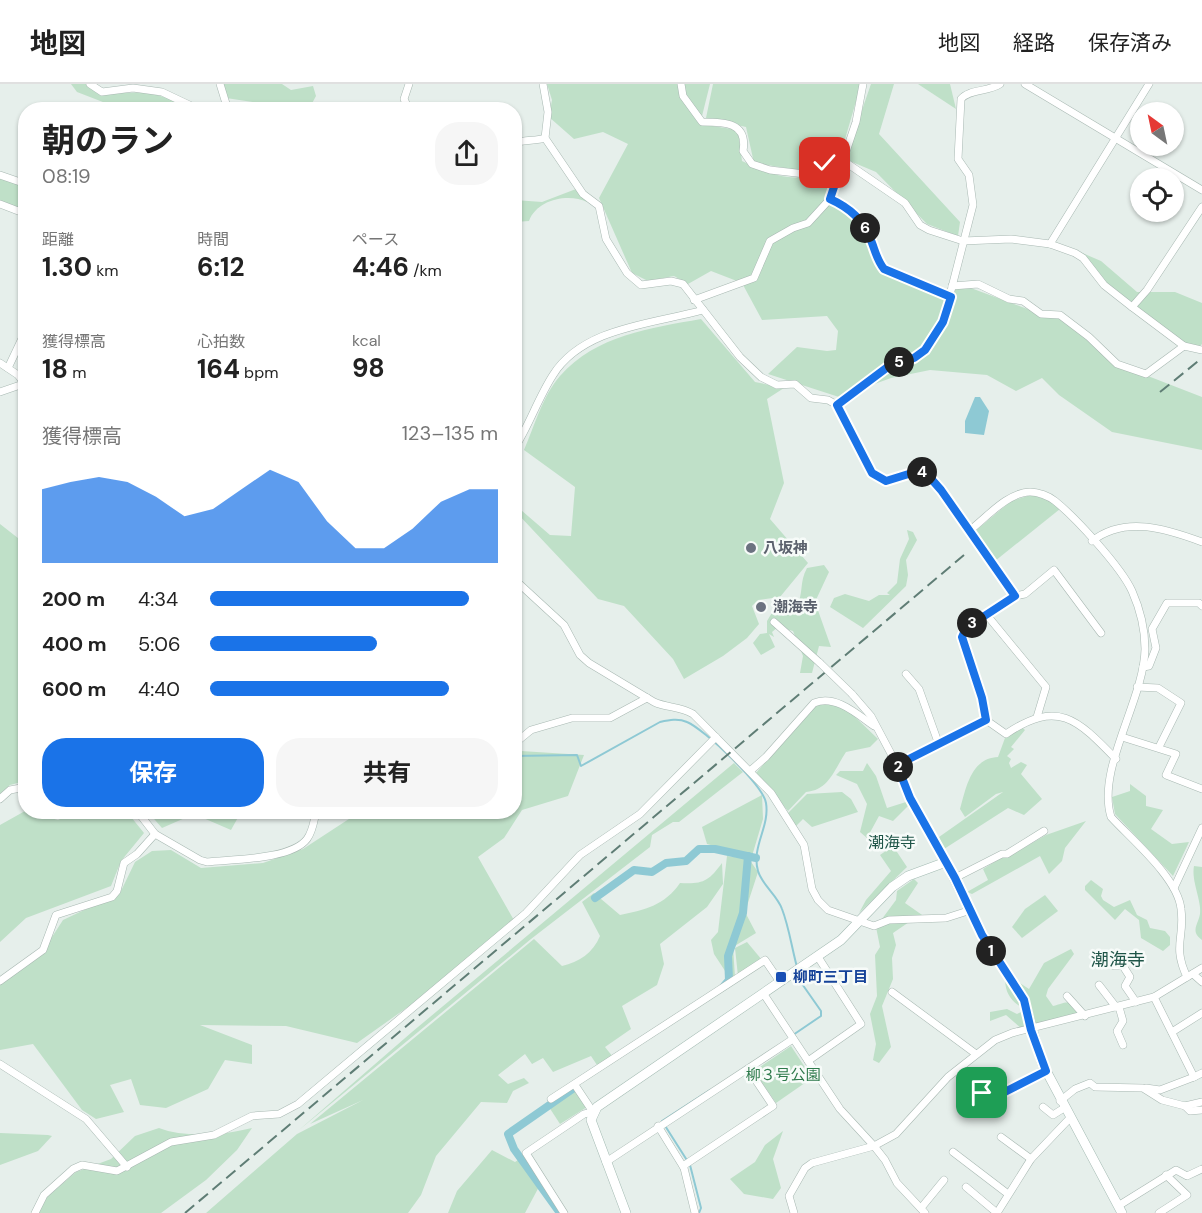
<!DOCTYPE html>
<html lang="ja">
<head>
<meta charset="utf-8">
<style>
	:root { --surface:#fff; --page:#f6f6f6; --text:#222; --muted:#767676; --line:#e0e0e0; --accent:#1a73e8 }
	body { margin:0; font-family:"DM Sans","Noto Sans JP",sans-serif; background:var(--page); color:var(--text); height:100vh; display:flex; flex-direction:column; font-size:22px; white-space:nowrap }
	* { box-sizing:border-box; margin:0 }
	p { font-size:20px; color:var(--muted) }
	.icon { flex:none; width:33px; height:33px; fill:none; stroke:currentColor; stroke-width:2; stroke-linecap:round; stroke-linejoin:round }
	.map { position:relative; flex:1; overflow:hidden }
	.panel { position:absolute; left:18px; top:18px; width:504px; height:717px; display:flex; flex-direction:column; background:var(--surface); border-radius:24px; box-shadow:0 2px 4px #0004 }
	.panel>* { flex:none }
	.needle { width:39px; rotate:327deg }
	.fabs { position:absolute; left:1130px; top:18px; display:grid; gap:12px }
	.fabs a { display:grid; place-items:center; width:54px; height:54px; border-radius:50%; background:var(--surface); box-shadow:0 2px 4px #0004; font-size:30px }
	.pin { position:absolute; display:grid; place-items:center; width:51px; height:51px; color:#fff; margin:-26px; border-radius:12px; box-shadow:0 3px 9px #0006 }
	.km { position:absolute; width:30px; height:30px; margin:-15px; border-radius:50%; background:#222; color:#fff; font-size:16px; line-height:30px; text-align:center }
	.round { display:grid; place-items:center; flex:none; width:63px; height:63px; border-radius:24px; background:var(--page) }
	.overview { display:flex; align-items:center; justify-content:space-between; height:102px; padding:0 24px }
	h1 { font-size:33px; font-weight:700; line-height:45px }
	.metrics { display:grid; grid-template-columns:repeat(3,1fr); gap:9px; height:102px; padding:6px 24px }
	.metrics div { display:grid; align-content:center }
	.metrics b { font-size:26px; font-weight:700 }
	.metrics small { font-size:16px; font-weight:400 }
	.metrics p { font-size:16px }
	.chart { height:168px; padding:12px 24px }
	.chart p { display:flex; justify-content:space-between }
	.chart svg { width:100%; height:108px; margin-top:6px; fill:var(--accent); opacity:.7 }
	.button { display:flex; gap:12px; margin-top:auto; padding:12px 24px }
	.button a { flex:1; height:69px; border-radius:24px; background:var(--accent); color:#fff; font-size:24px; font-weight:700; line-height:69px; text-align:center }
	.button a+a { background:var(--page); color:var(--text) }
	ul { padding:0 24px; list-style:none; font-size:20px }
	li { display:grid; grid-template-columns:96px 72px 1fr; align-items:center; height:45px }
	li i { height:15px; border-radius:8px; background:var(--accent) }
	header { display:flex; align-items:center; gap:36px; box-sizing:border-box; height:84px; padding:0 30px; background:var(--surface); border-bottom:2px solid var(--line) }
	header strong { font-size:28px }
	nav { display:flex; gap:33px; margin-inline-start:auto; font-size:21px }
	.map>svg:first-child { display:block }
	.green { fill:#bfe0c8 }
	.water { fill:#8ec9d4 }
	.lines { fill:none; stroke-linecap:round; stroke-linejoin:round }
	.stream { stroke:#8ec9d4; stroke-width:2 }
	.canal { stroke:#8ec9d4; stroke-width:8 }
	.street-casing { stroke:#a8b8b2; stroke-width:8 }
	.secondary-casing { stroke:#a4bbb3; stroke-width:10 }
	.street { stroke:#fff; stroke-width:7 }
	.secondary { stroke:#fff; stroke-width:9 }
	.rail { stroke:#5f7d75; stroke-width:2; stroke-dasharray:12 6; stroke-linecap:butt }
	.street-bridge-casing { stroke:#a8b8b2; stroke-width:8; stroke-linecap:butt }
	.street-bridge { stroke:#fff; stroke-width:7 }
	.route-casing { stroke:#fff; stroke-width:12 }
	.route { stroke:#1a73e8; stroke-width:8 }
	.worship-dot { fill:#6b7280; stroke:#f7fbf9; stroke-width:2 }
	.transit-dot { fill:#1a4fb4; stroke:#f7fbf9; stroke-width:2 }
	.labels { text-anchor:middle; stroke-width:5; stroke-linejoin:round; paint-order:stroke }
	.worship-label { font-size:15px; font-weight:bold; fill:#5b616d; stroke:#f7fbf9; text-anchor:start }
	.transit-label { font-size:15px; font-weight:bold; fill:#164399; stroke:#f7fbf9; text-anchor:start }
	.park-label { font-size:15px; fill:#2d7a4b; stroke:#f7fbf9 }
	.neighbourhood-label { font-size:16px; fill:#1f5548; stroke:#f7fbf9 }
	.quarter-label { font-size:18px; fill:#1f5548; stroke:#f7fbf9 }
</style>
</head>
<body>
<header>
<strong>地図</strong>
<nav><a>地図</a><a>経路</a><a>保存済み</a></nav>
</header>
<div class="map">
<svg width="1202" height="1129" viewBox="0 0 1202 1129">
	<rect width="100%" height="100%" fill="#e6efeb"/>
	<g class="green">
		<polygon points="71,0 87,0 100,10 147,8 204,25 121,25 77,8"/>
		<polygon points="220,0 282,0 291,6 313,2 316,12 309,25 260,25 259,19 226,14"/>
		<path d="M547,0h163l-10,40 38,6 4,31c17,8 45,21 64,15 13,-4 17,-12 31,-10l-7,33 30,22 23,49 6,6 60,20 11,-12 81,30 22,4 54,46 85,33v53l-90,-18 -53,-37 -17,-17 -26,13 -29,-16 -57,-5 -39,8 -52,19 -71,-23 29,-27 30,4 9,-1 2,-19 -11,-15 -65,4 -20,-37 -31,-12 -23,13 -14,-8 -26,5 -16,-8 -33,-75 29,-54 -25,-12 -29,7 -25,-22 3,-17z"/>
		<polygon points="713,0 861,0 839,76 824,75 805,87 754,79 746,43 706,34"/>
		<polygon points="871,0 894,0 879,50 960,138 958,152 927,140 876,88 845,75"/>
		<polygon points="918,0 950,0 956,25 921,2"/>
		<polygon points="0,93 25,103 25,126 0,117"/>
		<path d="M576,105l11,13c-18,-9 -50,-3 -58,19l-14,1v-22l27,2z"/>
		<polygon points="1080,168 1101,177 1137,208 1175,208 1202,219 1202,260 1199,263 1184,262 1104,201"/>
		<path d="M701,235l54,63 29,6 -17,11 17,84 -14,36 38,44 -28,34 -22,3 -6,6 7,18 -12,14 -24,18 -39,23 -11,-20 -49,-53 -26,-7 -83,-88 -1,-7 36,31 21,1 4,-49 -51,-37c10,-23 19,-55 36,-74 36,-41 91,-48 141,-57z"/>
		<polygon points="1031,411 1047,415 1060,425 995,477 974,448 1011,417"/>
		<polygon points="0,440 23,458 26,468 25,697 10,701 0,710"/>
		<polygon points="907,446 913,448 917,456 906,476 908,491 906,502 863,544 830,523 834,514 845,510 869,517 879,511 890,511 887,509 897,499 900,475 909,455"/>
		<path d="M824,481l5,7 -14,30 16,45 -12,-1 -7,27h-12l3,-17 -10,-25 -15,-4 -6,5 2,5 -5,-3 6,13 -14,8 -8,-12 7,-9 7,-1v-12l6,-10 23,-3c8,-14 3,-26 11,-40z"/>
		<path d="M832,619l18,9 28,27 -8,8 -24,5c-12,18 -17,38 -40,40l-18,19 -32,-38 48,-57 14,-12z"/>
		<path d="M1020,642l5,4 -14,17 3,2 -7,7 4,3 -2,4 2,5 10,-6 6,3 -6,9 21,25 -18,16 -16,-7 -64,41 -5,-12 64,-45 -7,2 -31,23 -5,-8c6,-21 11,-51 38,-52l7,-19z"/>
		<polygon points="521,667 584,671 568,712 522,726 504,754 478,773 515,838 453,891 357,959 286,942 200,941 252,961 252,980 225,976 208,1005 166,1024 140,1021 131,995 110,1001 124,1028 96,1035 82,1026 33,960 0,966 0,898 39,873 63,836 120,809 135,778 152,767 171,766 201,784 263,779 303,765 352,733 376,732 386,728 514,728 515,676"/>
		<polygon points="734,679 743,688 679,738 673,738 652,751 650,763 531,855 299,1046 412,948"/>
		<polygon points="867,679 876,692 887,724 906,718 909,721 893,737 879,732 867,754 860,748 867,720 857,700 836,691 840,687 863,687"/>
		<polygon points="1130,700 1146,712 1146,722 1163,726 1151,745 1172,760 1189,758 1173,792 1115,730 1112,713 1130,707"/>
		<polygon points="842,708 851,715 858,728 812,743 803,735 796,742 788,729 807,710"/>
		<polygon points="762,711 763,735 752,772 707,760 702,743"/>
		<polygon points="25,727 58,736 75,728 127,728 144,749 121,777 111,802 26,834 0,858 0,741"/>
		<polygon points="148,728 241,728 231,746 194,730 162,744"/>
		<polygon points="1086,737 1065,764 1062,777 1049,790 1040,772 972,810 967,808 988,796 983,785 1001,774 1008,773 1046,751"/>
		<polygon points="893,762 907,783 859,829 866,816 891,787 880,771"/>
		<polygon points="727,772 749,775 758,788 745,828 756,849 733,863 735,893 731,896 714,870 711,856 718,848"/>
		<path d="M722,779l1,21 -16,23 -47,37 4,20 -7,21 -35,21 9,23 -26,18 8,10 -14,11 -8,-12 -38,16 -10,-14 -11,6 -7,-10 -27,21 10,9 16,-6 5,5 -16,8 -6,12 -26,-1 -45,54 -15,39 -13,18h-202l91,-79 66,-34 -53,24 224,-185 28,27c17,-4 31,-13 38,-30l-18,-34 12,-9 26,22c25,-5 45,-10 60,-32 23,1 28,-1 42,-20z"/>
		<path d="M1194,782l8,1v73c-12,-9 -4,-15 -2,-26 2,-13 -9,-33 -6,-48z"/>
		<polygon points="914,795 918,799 905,819 925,833 912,836 893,849 896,861 892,874 893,895 882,922 891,963 879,979 873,976 876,960 870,930 877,912 875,871 880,863 876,843 896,816 897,807"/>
		<polygon points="1091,796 1103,805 1101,812 1103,816 1114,823 1130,816 1137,831 1147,836 1150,844 1165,847 1170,853 1170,861 1163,867 1141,854 1139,836 1125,825 1115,836 1085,806 1085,802"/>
		<polygon points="1045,811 1058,827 1022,854 1012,843 1025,825"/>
		<polygon points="747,858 762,876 738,892 735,864"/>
		<path d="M1071,865l3,5 -26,35 -2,7 7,10c10,-2 13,-6 22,-1l3,9 -55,16 -17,-15 -16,6v-9l17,-3 10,5 4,-2v-5c-12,-7 -18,-19 -15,-33l23,15 15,-26z"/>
		<polygon points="791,962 812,994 776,1019 754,987"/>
		<polygon points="575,1005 587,1023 560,1040 549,1023"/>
		<path d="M159,1044c25,10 66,7 93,0l-15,22 -31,30 -45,33h-124l8,-14 31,-27 35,-13 24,-23z"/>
		<polygon points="783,1047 773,1075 781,1104 773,1115 744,1110 730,1095 755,1078 765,1061"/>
		<polygon points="0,1049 48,1051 52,1052 38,1067 0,1081"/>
		<polygon points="492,1066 515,1078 524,1072 541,1099 525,1129 448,1129 457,1107"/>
	</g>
	<polygon class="water" points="975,313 980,313 989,327 984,351 965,349 965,337"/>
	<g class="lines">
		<g class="stream">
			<path d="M514,672l63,-1 4,11 79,-44c9,-2 18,-4 27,0 17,7 76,63 79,81 4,24 -15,44 -8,68 4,14 19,24 24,38 7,18 10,40 15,58"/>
			<polyline points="793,951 821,932 821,927 800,897 798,889"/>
			<polyline points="699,1129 701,1124 690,1081 662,1037 710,1006"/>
		</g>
		<g class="canal">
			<polyline points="595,814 634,786 652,788 666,779 686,777 699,765 715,765 756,774"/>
			<polyline points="723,903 729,896 728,872 743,829 748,772"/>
			<polyline points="560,1129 514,1065 508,1050 574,1004"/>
		</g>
		<g class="street-casing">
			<g id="street">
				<polyline points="90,0 102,8 133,4 162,8 200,26"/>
				<polyline points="220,0 228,26"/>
				<path d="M543,0l5,28 -3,26 38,56 16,12 7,33 21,34 14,12 30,-4 12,3 57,73 21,20 16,8 18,-1 16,14 17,2 9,5 34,68c18,16 34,-5 54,0l16,17 74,106 -49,32 -4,9 21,61 3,22 -89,45"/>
				<path d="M681,0l2,12 19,26c22,0 46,0 41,29l9,13 18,6 35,4 20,-11 23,1 57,39 15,22 9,5 34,11 48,-2 39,5 25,9 8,5 21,27 28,22 52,39 18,4"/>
				<polyline points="1025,0 1202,106"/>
				<polyline points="409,26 404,15 409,0"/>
				<path d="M514,60c11,-6 20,-2 31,-6"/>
				<polyline points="0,91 26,100"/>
				<path d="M830,115c18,8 33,20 40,39 5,11 6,21 14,31l67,28"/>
				<polyline points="0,120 26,130"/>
				<polyline points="1050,160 1149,0"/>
				<polyline points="952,202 978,200 1009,215 1023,217 1041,230 1060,231 1089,253 1117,280 1146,290 1184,262"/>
				<polyline points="694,216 754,194 770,157 793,144 808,139 830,115 856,38 863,0"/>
				<polyline points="1132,223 1147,206 1202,123"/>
				<polyline points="0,279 18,291 25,300"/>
				<polyline points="8,284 26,246"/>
				<polyline points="0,308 26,299"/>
				<path d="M837,321l52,-39 25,-8 11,-8 18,-28 30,-117 -4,-30 -11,-16 3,-60c8,-10 27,-7 39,-15"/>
				<path d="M514,365c15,-23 24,-51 39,-74 30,-48 100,-51 150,-65"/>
				<path d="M969,447c17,-13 39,-39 61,-39 8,0 19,4 25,9 21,17 66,66 77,90 8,18 13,39 13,58 -1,51 -49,120 -34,168 21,23 67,61 70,92 4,29 -9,36 6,68"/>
				<path d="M1092,457c33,-26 75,-12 110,1"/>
				<path d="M514,495l50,46 16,30 9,8 65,39c13,6 26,4 39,12l78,79 33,52 8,44 6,11 10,10 46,16 15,-6 57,-2 25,-8"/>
				<polyline points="1015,512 1025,510 1054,486 1101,549"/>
				<polyline points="986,530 1046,603 1037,633"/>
				<polyline points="774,538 820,579"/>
				<polyline points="1143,583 1149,582 1156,564 1152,545 1167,519 1199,519 1202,522"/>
				<polyline points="906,590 919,605 938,658"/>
				<polyline points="1137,603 1158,604 1181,619 1159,663"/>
				<polyline points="852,610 871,632 897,681 910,714 946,778"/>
				<path d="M986,636l20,14c52,-35 71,-15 110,25"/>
				<polyline points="1122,653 1176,670 1166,691 1202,705"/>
				<polyline points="514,660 531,646 572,634 610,634 647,614"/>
				<path d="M750,687l16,-14 48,-54c21,-9 43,11 60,23"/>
				<polyline points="0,715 10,706 26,703"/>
				<path d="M138,728l17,22 45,26 7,2c25,-3 84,-2 100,-23 6,-8 7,-19 9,-27"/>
				<polyline points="955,794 1002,770 1007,770 1044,747"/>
				<polyline points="1174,804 1202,744"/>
				<polyline points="1114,882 1123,882 1130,893 1125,902 1136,918"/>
				<polyline points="1193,890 1202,898"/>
				<polyline points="0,897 43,866 56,831 112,813 117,807 124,779 137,770 155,750"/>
				<polyline points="1099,901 1116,923"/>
				<polyline points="892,908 976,970"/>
				<polyline points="763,909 840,1025 874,1062 885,1076 897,1099 925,1129"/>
				<polyline points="1067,912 1085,932"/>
				<polyline points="1119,923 1123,937 1117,947 1123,961"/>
				<polyline points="1172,948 1202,929"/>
				<polyline points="808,977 861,940 818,873"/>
				<polyline points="0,980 86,1035 127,1083"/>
				<polyline points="1194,993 1202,989"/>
				<polyline points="1146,1004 1160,1006 1194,993 1154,913"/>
				<polyline points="982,1009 991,1015 1045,987"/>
				<polyline points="551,1015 765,876 780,898"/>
				<polyline points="1060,1017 1075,1005 1090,999 1095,1003 1143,1004 1162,1016 1185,1022 1202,1018"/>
				<polyline points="1185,1022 1190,1027 1202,1026"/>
				<polyline points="1043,1023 1053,1031 1064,1024"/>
				<polyline points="658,1042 684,1084 695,1129"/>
				<polyline points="1001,1053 1031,1075"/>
				<polyline points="953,1068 1008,1110"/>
				<polyline points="606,1078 793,955"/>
				<polyline points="683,1082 773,1022 749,986"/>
				<polyline points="966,1103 997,1129"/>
				<polyline points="1118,1122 1176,1086 1187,1092 1202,1085"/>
				<polyline points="921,1124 944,1096"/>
				<polyline points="35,1129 44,1111 73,1085 82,1081 117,1087 171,1058 214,1051 252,1032 279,1030 298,1020 526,829 580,771 640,730 716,653"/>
				<polyline points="564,1129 526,1069 584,1030 593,1028 575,1001"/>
				<polyline points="794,1129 789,1112 805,1084 812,1079 874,1062 896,1050 948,993 995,956 1012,949 1154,913 1202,884"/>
				<polyline points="997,1129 1031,1075 1070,1034"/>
				<polyline points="1159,1129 1187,1111 1166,1091"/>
			</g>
		</g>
		<g class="secondary-casing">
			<polyline id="secondary" points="626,1129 591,1036 597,1023 841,856 892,803 908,792 946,778 982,851 1024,916 1042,979 1122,1129"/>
		</g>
		<use href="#street" class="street"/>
		<use href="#secondary" class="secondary"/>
		<g class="rail">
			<polyline points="1160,308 1202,274"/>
			<polyline points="185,1129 964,471"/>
		</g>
		<g class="street-bridge-casing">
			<polyline id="street-bridge" points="820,579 852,610"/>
		</g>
		<use href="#street-bridge" class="street-bridge"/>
	</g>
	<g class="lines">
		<g class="route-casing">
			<path id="route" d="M825,79h17l-12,36c18,8 33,20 40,39 5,11 6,21 14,31l67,28 -8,25 -18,28 -11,8 -25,8 -52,39 2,4 33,64 14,8 29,-9 11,1 15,17 74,106 -49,32 -4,9 20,61 4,22 -89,45 13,33 45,80 27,57 42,65 7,30 15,41 -55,28 -9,-6"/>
		</g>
		<use href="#route" class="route"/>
	</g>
	<g class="worship-dot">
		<circle cx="751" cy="464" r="6"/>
		<circle cx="761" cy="523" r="6"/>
	</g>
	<rect class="transit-dot" x="775" y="887" width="12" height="12" rx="3"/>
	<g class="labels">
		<g class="worship-label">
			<text x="763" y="469">八坂神</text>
			<text x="773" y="528">潮海寺</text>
		</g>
		<g class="transit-label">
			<text x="793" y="898">柳町三丁目</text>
		</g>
		<g class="park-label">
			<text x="783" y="996">柳３号公園</text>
		</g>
		<g class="neighbourhood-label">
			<text x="892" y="764">潮海寺</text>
		</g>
		<g class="quarter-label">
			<text x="1118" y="882">潮海寺</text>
		</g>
	</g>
</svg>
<div class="fabs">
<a><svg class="needle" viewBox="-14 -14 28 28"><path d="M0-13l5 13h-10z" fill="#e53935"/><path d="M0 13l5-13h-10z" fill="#767676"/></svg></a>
<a><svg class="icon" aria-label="locate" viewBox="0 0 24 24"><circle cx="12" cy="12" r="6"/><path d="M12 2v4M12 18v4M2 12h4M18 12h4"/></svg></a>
</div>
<div class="pin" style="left:982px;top:1009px;background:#1e9e55"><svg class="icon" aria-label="arrive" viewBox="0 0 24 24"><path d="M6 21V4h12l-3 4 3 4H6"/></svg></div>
<div class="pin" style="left:825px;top:79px;background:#d93025"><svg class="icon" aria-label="check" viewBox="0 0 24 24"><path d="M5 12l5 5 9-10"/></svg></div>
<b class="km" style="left:991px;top:867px">1</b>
<b class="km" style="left:898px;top:683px">2</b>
<b class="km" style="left:972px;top:539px">3</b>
<b class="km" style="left:922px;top:388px">4</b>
<b class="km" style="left:899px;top:278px">5</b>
<b class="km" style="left:865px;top:144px">6</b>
<section class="panel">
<div class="overview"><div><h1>朝のラン</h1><p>08:19</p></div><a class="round"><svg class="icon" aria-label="share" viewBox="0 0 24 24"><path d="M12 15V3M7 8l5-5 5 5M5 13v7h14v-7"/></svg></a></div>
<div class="metrics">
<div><p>距離</p><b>1.30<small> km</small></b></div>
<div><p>時間</p><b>6:12</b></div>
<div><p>ペース</p><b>4:46<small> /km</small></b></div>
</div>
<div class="metrics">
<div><p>獲得標高</p><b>18<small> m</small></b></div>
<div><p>心拍数</p><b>164<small> bpm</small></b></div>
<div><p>kcal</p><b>98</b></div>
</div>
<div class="chart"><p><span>獲得標高</span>123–135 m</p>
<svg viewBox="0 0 160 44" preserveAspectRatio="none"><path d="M0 44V14L10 11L20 9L30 11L40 17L50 25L60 22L70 14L80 6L90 11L100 27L110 38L120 38L130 30L140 19L150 14L160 14V44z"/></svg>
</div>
<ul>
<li><b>200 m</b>4:34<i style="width:90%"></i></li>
<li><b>400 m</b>5:06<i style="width:58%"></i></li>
<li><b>600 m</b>4:40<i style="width:83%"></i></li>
</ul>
<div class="button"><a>保存</a><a>共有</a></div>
</section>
</div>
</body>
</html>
